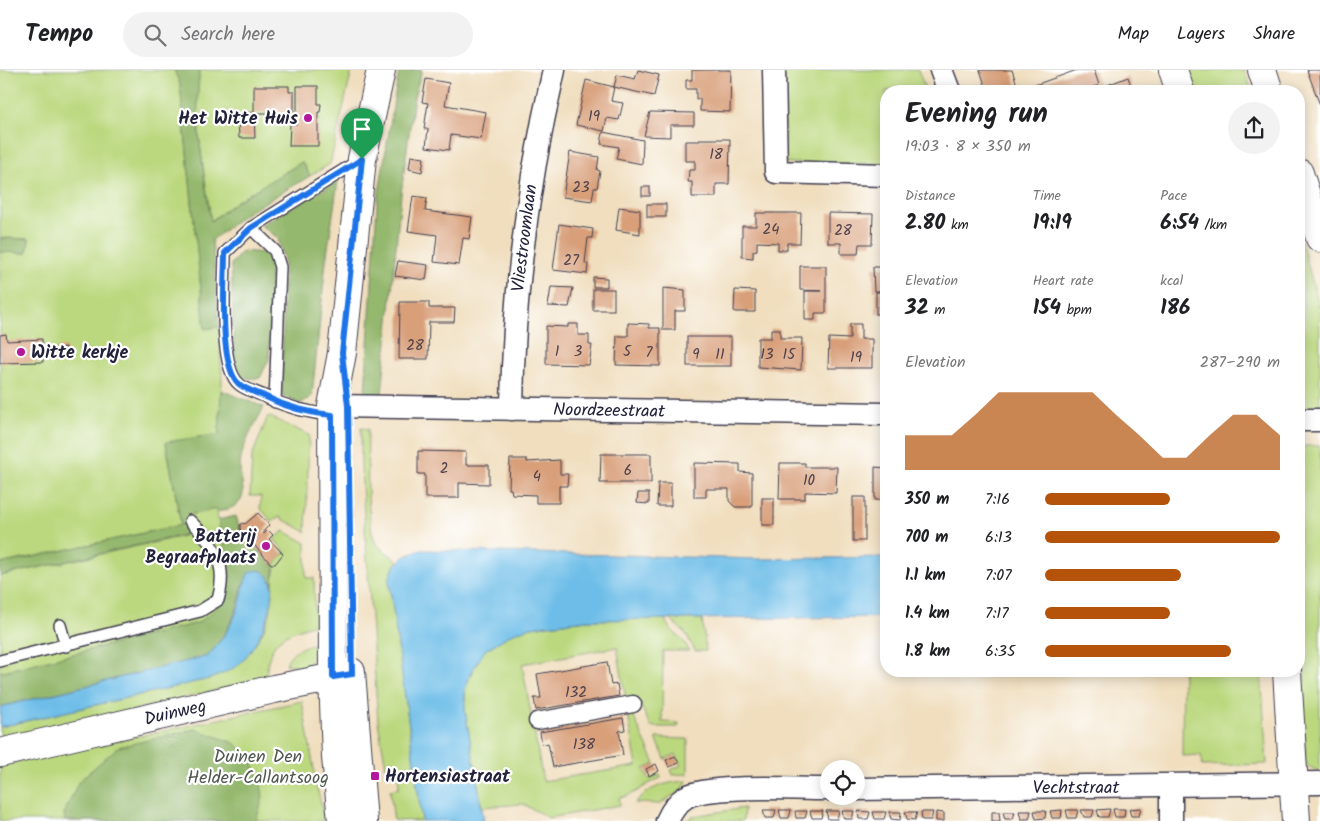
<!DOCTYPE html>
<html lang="en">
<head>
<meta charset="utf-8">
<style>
	:root { --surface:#fff; --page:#f2f2f2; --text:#202124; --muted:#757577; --line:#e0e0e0; --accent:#b45309 }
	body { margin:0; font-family:Kalam,sans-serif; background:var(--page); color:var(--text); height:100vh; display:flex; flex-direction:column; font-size:19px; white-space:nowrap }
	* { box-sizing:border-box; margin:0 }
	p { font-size:16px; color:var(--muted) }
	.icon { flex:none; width:28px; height:28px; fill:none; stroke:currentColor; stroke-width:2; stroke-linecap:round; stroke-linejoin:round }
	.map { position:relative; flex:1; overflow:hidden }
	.panel { position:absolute; left:880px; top:15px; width:425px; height:592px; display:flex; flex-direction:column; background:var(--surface); border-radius:20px; box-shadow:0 2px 12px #0003 }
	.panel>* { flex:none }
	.tools { position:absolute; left:820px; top:690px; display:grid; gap:10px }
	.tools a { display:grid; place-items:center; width:45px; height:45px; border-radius:50%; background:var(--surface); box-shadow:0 2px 12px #0003; font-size:25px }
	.pin { position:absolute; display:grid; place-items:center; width:42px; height:42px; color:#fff; margin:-51px -21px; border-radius:50% 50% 50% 0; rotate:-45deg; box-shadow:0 0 5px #0007 }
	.pin .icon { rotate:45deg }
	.round { display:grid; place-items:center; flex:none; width:52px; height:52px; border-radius:26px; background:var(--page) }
	.summary { display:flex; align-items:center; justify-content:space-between; height:85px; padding:0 25px }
	h1 { font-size:28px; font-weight:700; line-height:38px }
	.stats { display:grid; grid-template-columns:repeat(3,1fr); gap:8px; height:85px; padding:5px 25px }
	.stats div { display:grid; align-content:center }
	.stats b { font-size:21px; font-weight:700 }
	.stats small { font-size:14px; font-weight:400 }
	.stats p { font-size:14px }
	.chart { height:140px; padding:10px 25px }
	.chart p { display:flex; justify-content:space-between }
	.chart svg { width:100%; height:90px; margin-top:5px; fill:var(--accent); opacity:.7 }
	ul { padding:0 25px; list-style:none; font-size:16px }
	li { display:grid; grid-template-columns:80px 60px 1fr; align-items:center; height:38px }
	li i { height:12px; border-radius:6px; background:var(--accent) }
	header { display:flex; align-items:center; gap:30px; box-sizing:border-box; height:70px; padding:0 25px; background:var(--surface); border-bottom:1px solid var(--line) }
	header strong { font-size:24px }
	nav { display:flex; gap:28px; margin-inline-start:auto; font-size:18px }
	.search { width:350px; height:45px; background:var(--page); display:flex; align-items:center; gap:12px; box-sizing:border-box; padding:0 18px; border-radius:28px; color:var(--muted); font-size:19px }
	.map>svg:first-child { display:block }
	.green { fill:#bbd87e; stroke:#6e7d5c }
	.forest { fill:#94b86d; stroke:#5b6d54 }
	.water { fill:#6dbde8; stroke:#487092 }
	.building { fill:#d89f79 }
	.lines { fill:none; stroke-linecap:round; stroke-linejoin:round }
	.service-casing { stroke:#413e4f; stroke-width:14 }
	.pedestrian-casing { stroke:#413e4f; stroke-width:19 }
	.minor-casing { stroke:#413e4f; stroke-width:25 }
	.tertiary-casing { stroke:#413e4f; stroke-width:30 }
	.secondary-casing { stroke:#413e4f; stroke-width:30 }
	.service { stroke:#fff; stroke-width:11 }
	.pedestrian { stroke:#fff; stroke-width:16 }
	.minor { stroke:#fff; stroke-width:22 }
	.tertiary { stroke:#fff; stroke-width:28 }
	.secondary { stroke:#fff; stroke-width:28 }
	.route-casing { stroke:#fff; stroke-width:10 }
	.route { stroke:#1a73e8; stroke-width:6 }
	.poi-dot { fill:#b5179e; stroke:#fff; stroke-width:2 }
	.labels { text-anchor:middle; stroke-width:4.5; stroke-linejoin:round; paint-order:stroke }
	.number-label { font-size:15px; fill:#50414a }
	.poi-label { font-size:18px; font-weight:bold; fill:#22223b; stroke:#fff; text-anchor:end }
	.street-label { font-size:18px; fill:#22223b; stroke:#fff }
	.park-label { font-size:18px; fill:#50594f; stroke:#fff }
</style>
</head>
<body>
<header>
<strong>Tempo</strong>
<div class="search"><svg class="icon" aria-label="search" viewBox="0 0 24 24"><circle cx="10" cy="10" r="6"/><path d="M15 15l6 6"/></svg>Search here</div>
<nav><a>Map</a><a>Layers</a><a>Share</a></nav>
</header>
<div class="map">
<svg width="1320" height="751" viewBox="0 0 1320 751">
	<rect width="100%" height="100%" fill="#fff"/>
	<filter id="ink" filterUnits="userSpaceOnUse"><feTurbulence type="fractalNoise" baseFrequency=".02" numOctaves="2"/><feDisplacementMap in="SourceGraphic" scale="10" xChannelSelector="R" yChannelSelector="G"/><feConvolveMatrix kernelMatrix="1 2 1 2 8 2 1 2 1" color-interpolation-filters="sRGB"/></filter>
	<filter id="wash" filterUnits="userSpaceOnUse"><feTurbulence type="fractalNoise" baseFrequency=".0096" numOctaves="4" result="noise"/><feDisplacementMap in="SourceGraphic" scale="20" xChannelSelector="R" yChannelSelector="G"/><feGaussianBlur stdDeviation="1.12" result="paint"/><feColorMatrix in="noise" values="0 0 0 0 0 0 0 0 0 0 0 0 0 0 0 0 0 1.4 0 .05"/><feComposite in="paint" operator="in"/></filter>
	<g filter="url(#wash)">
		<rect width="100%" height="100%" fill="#f0debe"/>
		<g class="green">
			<polygon points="0,0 174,0 180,14 205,258 219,257 222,310 219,364 166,373 181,455 0,494 0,182 27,183 29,169 0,168"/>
			<path d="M200,0h152l-22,94 -20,12 -8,-14 -65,39 -26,20c-6,-49 -19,-102 -11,-151z"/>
			<polygon points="784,0 918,0 926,21 886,21 886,94 785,93"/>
			<polygon points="1181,0 1244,0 1252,21 1189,21"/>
			<polygon points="1299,164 1320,239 1320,340 1299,339"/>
			<polygon points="268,346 309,365 306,462 279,447 272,452 260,438 261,426 250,426 252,386"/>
			<path d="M361,358l7,1c0,21 -3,102 9,116 6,6 15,11 21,16l-4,4 -5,15 33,241h-28l-4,-31 9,-2 -1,-17 -8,1 -1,-6 -3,1 -8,-45 -17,-254z"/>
			<polygon points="1299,376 1320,376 1320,702 1306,695 1299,601"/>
			<path d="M216,439c5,30 24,74 0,99 -5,6 -12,10 -18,15l-198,49v-96l184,-40 5,-21z"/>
			<path d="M284,461l22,12v35h8l1,46c-35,11 -46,15 -49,54l-266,65v-16l213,-49 27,-15 20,-26 10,-22 5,-51 10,-12 -11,-13z"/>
			<path d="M665,549c3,13 19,17 24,32h-26l-1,71 17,1 -1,4h-27l-14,-29 -11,2 -9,-53 -95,17 21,117 94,-15 -9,-52 5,2 2,4 20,44 -11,5 5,10 11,-5 1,4c-17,6 -24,17 -42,20l1,7 -71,13 -26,-14 -41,3 -17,-97v-20l7,-19 13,-21 26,-16 20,-7 56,-7z"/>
			<polygon points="670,549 702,549 706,581 695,581 686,564"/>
			<path d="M320,574c-4,14 -12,21 -25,28v-7h-9c3,-15 21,-21 34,-21z"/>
			<polygon points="1183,601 1261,601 1267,694 1202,696 1201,685 1182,686"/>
			<polygon points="302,631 318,722 326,751 0,751 0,696 116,668 117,671"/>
			<polygon points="656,668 688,669 688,704 673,705 671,700 681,695 676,684 665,689"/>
			<path d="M687,711l-4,8 -23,15 -25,-1c13,-16 32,-21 52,-22z"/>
			<polygon points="744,738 743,751 686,751 693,746"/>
		</g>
		<g class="forest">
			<path d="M174,0h26c-7,45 4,105 11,151l26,-20 65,-39 8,14 -65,38 -33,26 7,87 -14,2 -25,-245z"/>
			<polygon points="399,0 422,0 414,27 401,124 382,324 365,322 377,134"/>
			<polygon points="338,111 326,191 312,326 300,334 282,325 284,189 278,168 261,155"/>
			<polygon points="0,168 29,169 27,183 0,182"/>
			<path d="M243,181l22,2 6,11 -2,95 -9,19c-12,1 -18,1 -25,-9l-4,-105z"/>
			<path d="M221,320l43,17c-10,20 -24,40 -24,62 0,9 6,23 1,31 -5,8 -16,10 -24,12l-1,-3 -27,6 -5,20 -184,41v-12l181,-39 -15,-83 53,-8z"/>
			<path d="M236,446l4,13 31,35h4l-3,27 -2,-11 -27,4c-5,28 -16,51 -35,72l-208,51v-35l198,-49c6,-5 13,-9 18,-15 22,-23 8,-61 2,-88z"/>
			<polygon points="195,659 234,673 249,686 260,708 263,727 256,751 65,751 64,743 79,711 118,677"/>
		</g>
		<g class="water">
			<path d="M422,480l339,9 125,-2v60l-299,3 -56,7 -20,7 -26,16 -14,22 -6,18v20l19,111h-62l-33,-241c6,-19 15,-25 33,-30z"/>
			<path d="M259,500c33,11 -2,79 -19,93 -7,7 -19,11 -27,15l-213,49v-20l208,-51c12,-14 25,-32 31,-50 4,-12 4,-23 10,-34z"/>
		</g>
		<g id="blocks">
			<g class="building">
				<polygon points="638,0 659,5 654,26 614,17 617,5 635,9"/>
				<polygon points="692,0 731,0 730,42 700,41 700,29 696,29 696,19 686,19 686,10 692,10"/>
				<polygon points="980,0 1012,0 1018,18 1009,21 987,21"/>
				<polygon points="1077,0 1094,0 1099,15 1081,21 1037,21 1035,15"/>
				<polygon points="1307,0 1320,0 1320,35"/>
				<polygon points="1128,7 1133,21 1101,21 1100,18"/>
				<polygon points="426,9 449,13 445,35 486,42 481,69 451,65 449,80 426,77 428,59 424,59 428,33 422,32"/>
				<polygon points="586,10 614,17 611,31 623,33 619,50 607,48 604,61 576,55"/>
				<polygon points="254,16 289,16 289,22 294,22 294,43 254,43"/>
				<polygon points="297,16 318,16 318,34 321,34 320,42 318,42 318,76 289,76 290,54 297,54"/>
				<polygon points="650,42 694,43 694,55 670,55 670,67 644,66"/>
				<polygon points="246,43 254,43 255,68 239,68 238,47 246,47"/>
				<polygon points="603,62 643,70 642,94 616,89 619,77 601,74"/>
				<polygon points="700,69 730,69 729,114 716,114 716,127 692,127 692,112 688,112 689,100 695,100 695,91 685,91 685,71 700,71"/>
				<polygon points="570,82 599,87 597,100 600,101 597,118 594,118 592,131 563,127"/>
				<polygon points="411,86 424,88 422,102 409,99"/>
				<rect x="642" y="117" width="8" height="9"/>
				<polygon points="413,126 427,128 425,141 472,147 469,169 463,168 459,195 434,192 437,165 408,161"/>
				<rect x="647" y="134" width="19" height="13"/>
				<polygon points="619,137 640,140 640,164 616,160"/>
				<polygon points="756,143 801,143 800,173 787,173 787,180 778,180 778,173 757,172 757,180 753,181 753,188 742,187 742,156 756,156"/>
				<polygon points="828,143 873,144 872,174 859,174 858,184 841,184 841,173 828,173"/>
				<polygon points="559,154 593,159 592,168 588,168 585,193 588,194 587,204 553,200"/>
				<polygon points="398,191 428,195 426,210 395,206"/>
				<polygon points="800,196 826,196 826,243 815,243 815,250 805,250 805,221 822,221 800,220"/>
				<polygon points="873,197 886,197 886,221 874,221"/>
				<polygon points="593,207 607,208 607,217 593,217"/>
				<polygon points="551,217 573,218 569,237 548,236"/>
				<polygon points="663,218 685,220 685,241 675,241 675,260 663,260"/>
				<rect x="593" y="219" width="21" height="21"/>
				<polygon points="735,220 755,221 755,242 734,242"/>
				<rect x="876" y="222" width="10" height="22"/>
				<polygon points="400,232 429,232 429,238 455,238 454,252 429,252 428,289 399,289"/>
				<polygon points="628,253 649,254 649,258 660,258 660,296 616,295 617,266 628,266"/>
				<polygon points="568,254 578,254 578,265 589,265 589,275 592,275 589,295 546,294 546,256 568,257"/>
				<polygon points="850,254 861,254 861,269 872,269 872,298 828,298 829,268 850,269"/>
				<polygon points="771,259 780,259 780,268 802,268 801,300 758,297 758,268 771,268"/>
				<polygon points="6,264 7,271 42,269 43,292 0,293 0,265"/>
				<rect x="687" y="267" width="44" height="29"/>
				<polygon points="66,277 67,286 57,286 56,278"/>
				<polygon points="418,381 466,382 466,395 489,395 489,414 459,413 459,428 425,428 425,404 418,404"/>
				<polygon points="601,384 651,384 651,413 600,413"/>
				<polygon points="510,389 527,389 527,392 560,390 560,404 568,404 567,416 559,416 559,433 536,433 536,425 512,424 511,419 509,419"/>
				<polygon points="694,393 740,394 740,402 752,403 752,437 735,437 729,431 729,419 706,419 706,427 694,427"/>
				<polygon points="780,393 805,393 805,397 837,397 836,423 805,422 805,429 779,429"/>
				<polygon points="875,397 886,398 886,430 875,430"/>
				<polygon points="658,413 671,413 671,436 657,436"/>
				<polygon points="638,423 649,423 649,434 637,433"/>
				<rect x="853" y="427" width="12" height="44"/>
				<rect x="762" y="428" width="12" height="27"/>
				<polygon points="258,443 269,455 263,462 264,464 268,460 273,465 269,469 283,484 275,494 271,494 240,459 240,455 243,453 245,454"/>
				<polygon points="607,592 611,615 617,614 619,626 536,640 534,628 541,628 537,604"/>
				<polygon points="623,648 625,660 619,661 623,685 553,697 548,673 542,675 540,662"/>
				<polygon points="675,686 679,693 669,697 666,690"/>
				<polygon points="656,694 659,701 649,706 646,699"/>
				<polygon points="1141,738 1139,746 1131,746 1129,739"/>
				<polygon points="1110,739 1108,747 1099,747 1097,740"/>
				<polygon points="1113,739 1125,739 1124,747 1115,747"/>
				<polygon points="763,740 776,740 774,748 765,748"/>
				<polygon points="779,740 791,740 789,748 781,748"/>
				<polygon points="1062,740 1061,748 1052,748 1050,741"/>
				<polygon points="1066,740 1078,740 1076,748 1068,748"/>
				<polygon points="1081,740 1094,740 1092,747 1084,747"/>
				<polygon points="795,741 807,741 805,748 796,748"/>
				<polygon points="810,741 823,741 821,748 812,748"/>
				<polygon points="826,741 839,741 837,749 828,749"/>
				<polygon points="842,741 854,741 852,749 844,749"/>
				<polygon points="858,741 870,742 868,749 859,749"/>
				<polygon points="1019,741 1031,741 1029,749 1021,749"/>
				<polygon points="1034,741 1046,741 1045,748 1036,749"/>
				<polygon points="873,742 886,742 884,749 875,749"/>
				<polygon points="889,742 901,742 900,750 891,749"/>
				<polygon points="905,742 917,742 915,750 907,749"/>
				<polygon points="921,742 933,742 931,750 922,750"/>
				<polygon points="936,742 944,743 944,751 936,751"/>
				<polygon points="992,742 999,742 1000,751 992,751"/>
				<polygon points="1003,742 1015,742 1013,749 1005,749"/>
			</g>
		</g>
	</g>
	<g filter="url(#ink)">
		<use href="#blocks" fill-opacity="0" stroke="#413e4f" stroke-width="1"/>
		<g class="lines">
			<g class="service-casing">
				<g id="service">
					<polyline points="251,158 275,181 280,197 275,332"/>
					<path d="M332,345c-23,-2 -44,-7 -66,-18 -8,-4 -20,-7 -27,-13 -21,-18 -14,-103 -14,-131l26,-25 109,-68"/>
					<polyline points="60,555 66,576"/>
					<path d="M0,591l200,-50 18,-11c10,-35 -3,-55 -28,-79"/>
				</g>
			</g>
			<g class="pedestrian-casing">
				<polyline id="pedestrian" points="537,651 633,634"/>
			</g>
			<g class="minor-casing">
				<g id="minor">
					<polyline points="774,0 776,102 886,105"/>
					<polyline points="941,0 949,21"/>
					<polyline points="332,336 886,344"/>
					<path d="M512,339c1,-115 16,-227 42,-339"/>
					<polyline points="1299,350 1320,350"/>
					<polyline points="1171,716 1171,751"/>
					<polyline points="856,719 1320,713"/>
					<path d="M667,751c4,-9 9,-18 19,-24 23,-13 112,-8 143,-8"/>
				</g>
			</g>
			<g class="tertiary-casing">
				<g id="tertiary">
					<polyline points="351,602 363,751"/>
					<polyline points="0,683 274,619 350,604"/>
					<polyline points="342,751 336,687 333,607 332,336 342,283 362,89 381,0"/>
				</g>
			</g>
			<g class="secondary-casing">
				<g id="secondary">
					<polyline points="1173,0 1180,21"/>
					<polyline points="1262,0 1269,21"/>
					<polyline points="1299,103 1320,168"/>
					<polyline points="1287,601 1296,751"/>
				</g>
			</g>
			<use href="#service" class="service"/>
			<use href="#pedestrian" class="pedestrian"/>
			<use href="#minor" class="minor"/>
			<use href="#tertiary" class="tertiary"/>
			<use href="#secondary" class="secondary"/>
		</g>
	</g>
	<g class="lines" filter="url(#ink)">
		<g class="route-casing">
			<path id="route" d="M362,89l-20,194 6,53 4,268 -19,3 -1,-262c-23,-2 -44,-7 -66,-18 -8,-4 -20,-7 -27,-13 -21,-18 -14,-103 -14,-131l26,-25z"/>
		</g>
		<use href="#route" class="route"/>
	</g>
	<g class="poi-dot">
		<circle cx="308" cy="48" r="5"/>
		<circle cx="21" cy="282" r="5"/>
		<circle cx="266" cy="476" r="5"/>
		<rect x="370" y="701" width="10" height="10" rx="2.5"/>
	</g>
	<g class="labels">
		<g class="number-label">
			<text x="594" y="51">19</text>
			<text x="716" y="89">18</text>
			<text x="581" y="122">23</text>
			<text x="771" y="164">24</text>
			<text x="843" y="165">28</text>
			<text x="571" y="195">27</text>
			<text x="415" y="280">28</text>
			<text x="557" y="286">1</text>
			<text x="578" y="286">3</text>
			<text x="627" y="286">5</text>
			<text x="649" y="287">7</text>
			<text x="696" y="289">9</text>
			<text x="720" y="289">11</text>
			<text x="767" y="289">13</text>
			<text x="789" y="289">15</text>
			<text x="856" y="292">19</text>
			<text x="444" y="403">2</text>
			<text x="628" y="405">6</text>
			<text x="537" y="411">4</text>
			<text x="809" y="415">10</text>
			<text x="576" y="627">132</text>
			<text x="584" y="679">138</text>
		</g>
		<g class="poi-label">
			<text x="298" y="54">Het Witte Huis</text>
			<text x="31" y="288" text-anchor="start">Witte kerkje</text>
			<text x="256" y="472">Batterij<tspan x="256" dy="21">Begraafplaats</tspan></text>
			<text x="385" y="712" text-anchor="start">Hortensiastraat</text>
		</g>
		<g class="street-label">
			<text transform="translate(524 168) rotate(-83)" y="6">Vliestroomlaan</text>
			<text transform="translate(609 340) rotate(1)" y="6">Noordzeestraat</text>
			<text transform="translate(175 642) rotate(-13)" y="6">Duinweg</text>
			<text x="1076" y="723">Vechtstraat</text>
		</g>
		<g class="park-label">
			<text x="258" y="692">Duinen Den<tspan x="258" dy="21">Helder-Callantsoog</tspan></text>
		</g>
	</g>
</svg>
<div class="tools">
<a><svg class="icon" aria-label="locate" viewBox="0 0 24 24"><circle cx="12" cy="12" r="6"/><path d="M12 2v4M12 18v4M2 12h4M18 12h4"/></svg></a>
</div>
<div class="pin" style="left:362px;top:89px;background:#1e9e55"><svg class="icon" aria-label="arrive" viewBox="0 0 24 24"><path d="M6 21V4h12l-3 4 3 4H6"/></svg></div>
<section class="panel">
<div class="summary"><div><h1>Evening run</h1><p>19:03 · 8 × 350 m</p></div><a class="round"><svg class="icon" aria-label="share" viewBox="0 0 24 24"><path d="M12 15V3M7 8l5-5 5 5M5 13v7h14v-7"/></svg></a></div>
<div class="stats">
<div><p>Distance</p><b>2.80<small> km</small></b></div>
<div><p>Time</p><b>19:19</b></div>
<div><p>Pace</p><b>6:54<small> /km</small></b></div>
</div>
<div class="stats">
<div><p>Elevation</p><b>32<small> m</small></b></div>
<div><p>Heart rate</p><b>154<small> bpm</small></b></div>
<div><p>kcal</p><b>186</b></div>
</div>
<div class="chart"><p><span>Elevation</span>287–290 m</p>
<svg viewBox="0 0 160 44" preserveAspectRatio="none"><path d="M0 44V27L10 27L20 27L30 17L40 6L50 6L60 6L70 6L80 6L90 17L100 27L110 38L120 38L130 27L140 17L150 17L160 27V44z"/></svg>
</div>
<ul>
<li><b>350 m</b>7:16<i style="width:53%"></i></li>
<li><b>700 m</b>6:13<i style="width:100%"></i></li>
<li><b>1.1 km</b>7:07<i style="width:58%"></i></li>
<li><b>1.4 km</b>7:17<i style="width:53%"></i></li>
<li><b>1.8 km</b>6:35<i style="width:79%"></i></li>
</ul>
</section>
</div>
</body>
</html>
